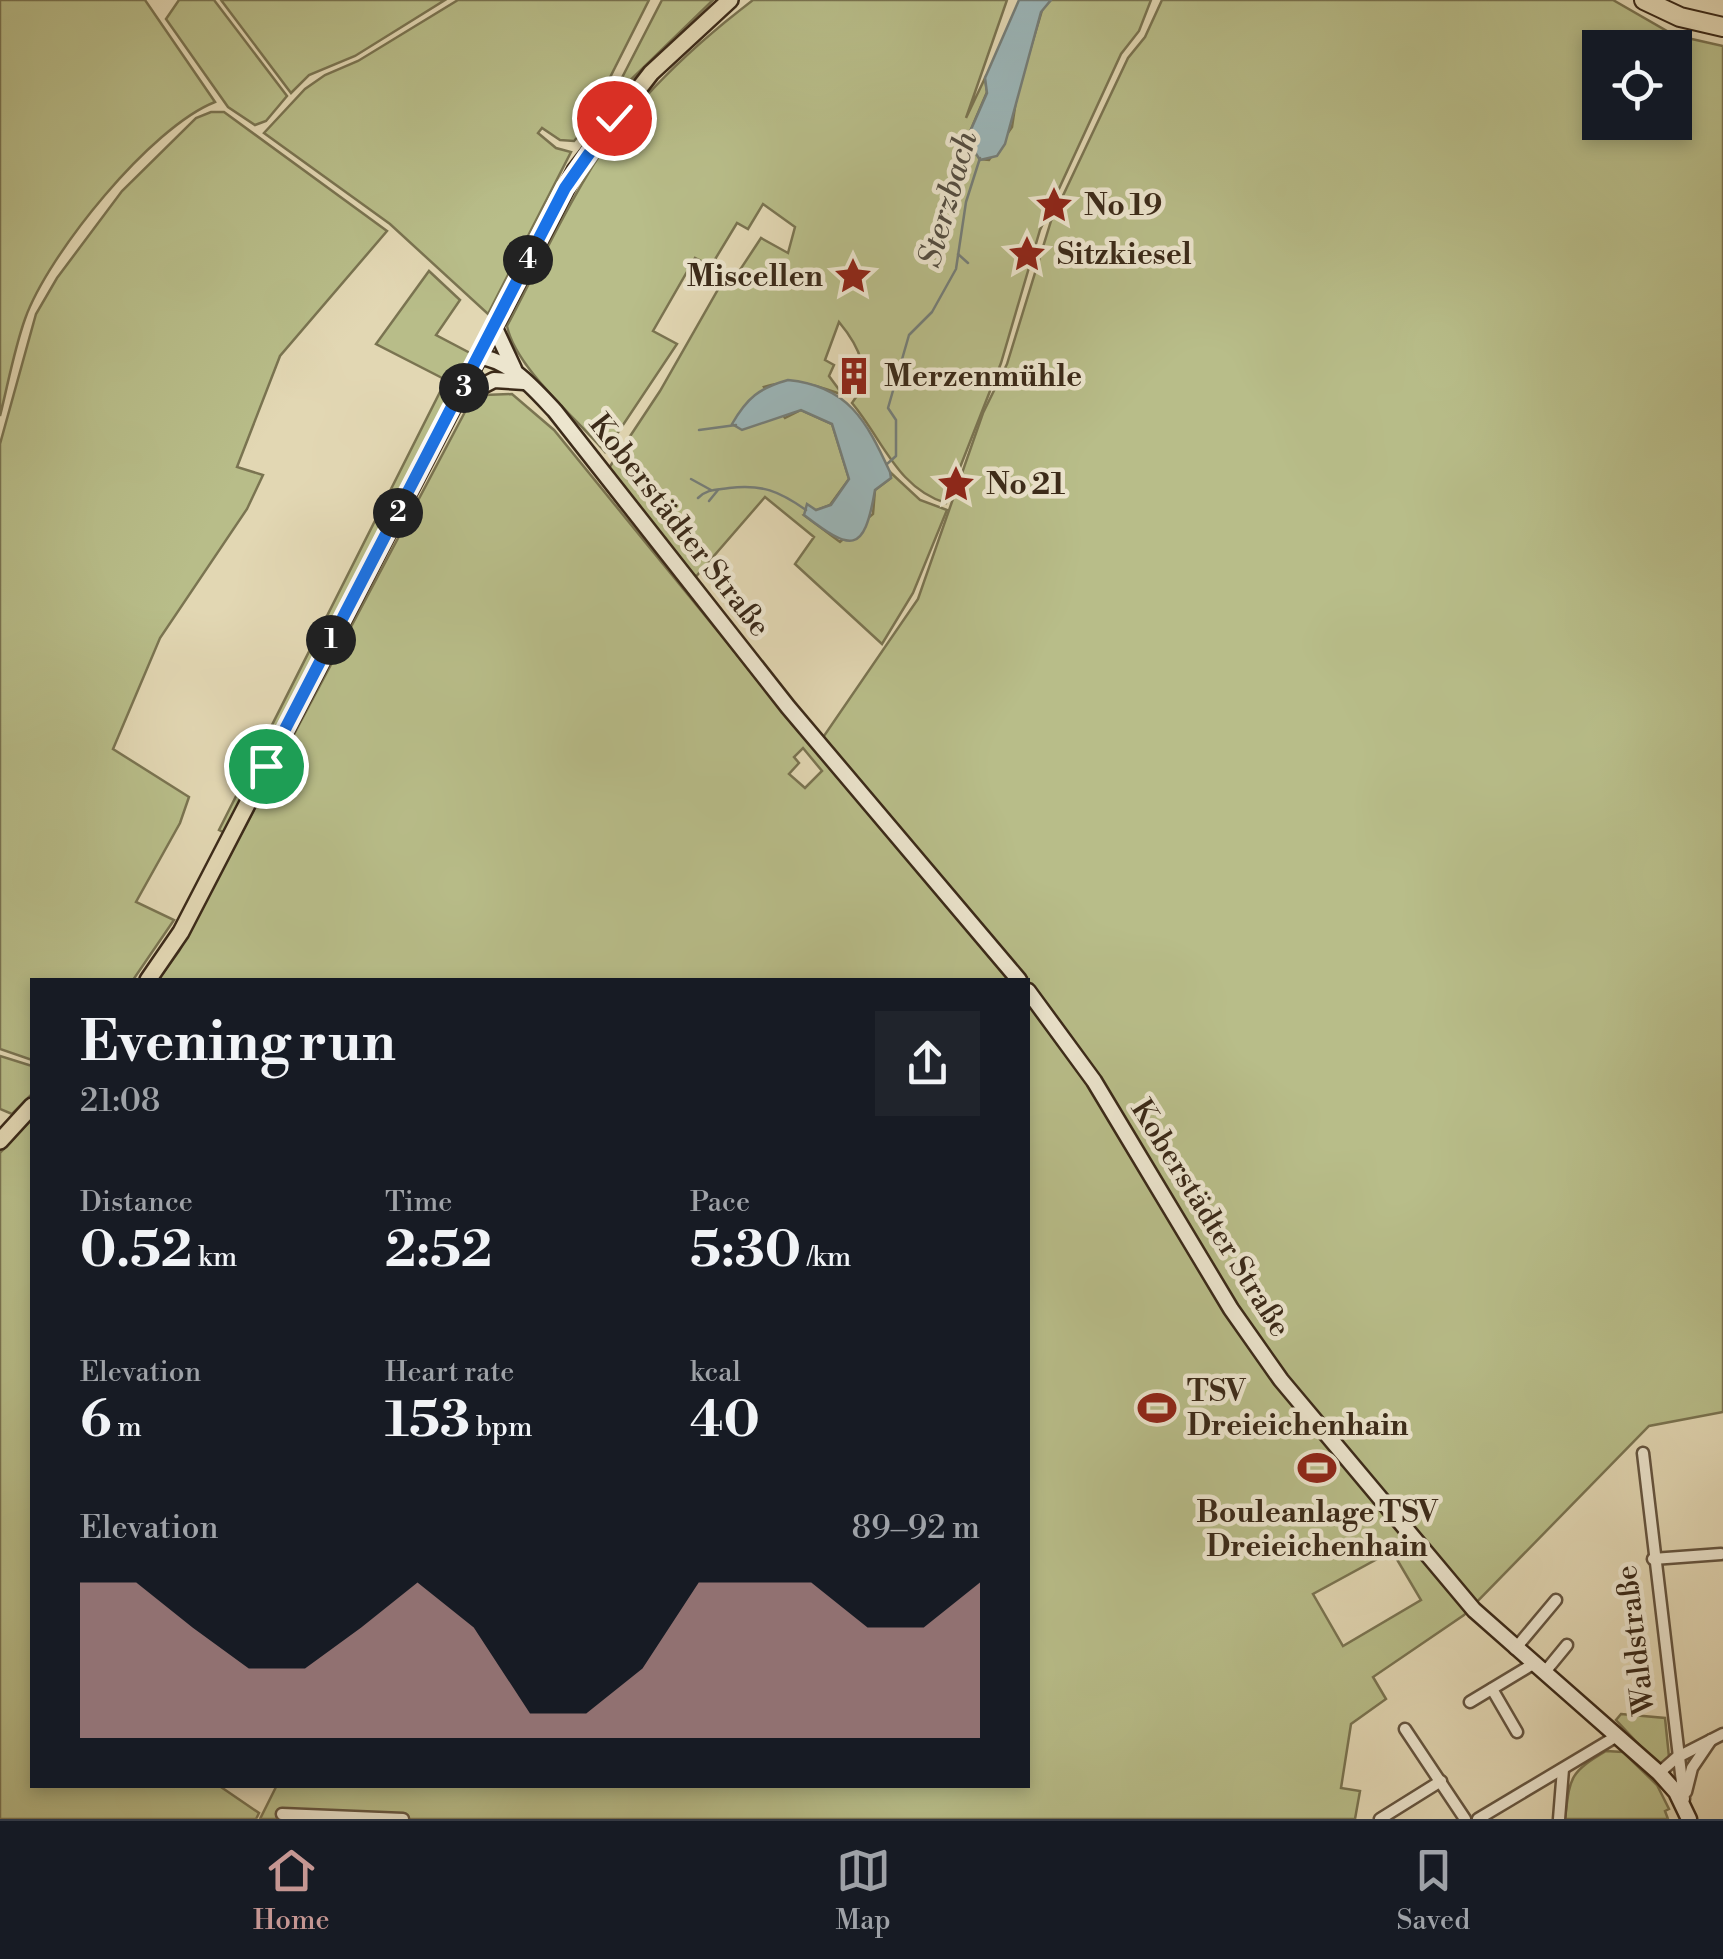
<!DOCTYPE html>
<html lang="en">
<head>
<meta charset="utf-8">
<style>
	:root { --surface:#171b24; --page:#20242c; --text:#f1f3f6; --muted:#9ea1a6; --line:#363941; --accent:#c59692 }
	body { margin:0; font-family:"Libre Bodoni",serif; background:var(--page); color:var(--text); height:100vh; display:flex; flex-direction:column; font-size:38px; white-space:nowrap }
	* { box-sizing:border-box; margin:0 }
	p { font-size:32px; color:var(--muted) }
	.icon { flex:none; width:55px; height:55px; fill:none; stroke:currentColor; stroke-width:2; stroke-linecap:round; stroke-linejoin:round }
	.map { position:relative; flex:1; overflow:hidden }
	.sheet { position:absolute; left:30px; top:978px; width:1000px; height:810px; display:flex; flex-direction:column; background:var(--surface); border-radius:0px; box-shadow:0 5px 15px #0003 }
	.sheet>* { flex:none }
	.tools { position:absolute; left:1582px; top:30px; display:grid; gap:20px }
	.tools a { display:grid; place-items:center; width:110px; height:110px; border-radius:0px; background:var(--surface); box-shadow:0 5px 15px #0003; font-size:50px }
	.pin { position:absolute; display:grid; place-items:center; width:85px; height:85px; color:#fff; margin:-42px; border:5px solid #fff; border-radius:50%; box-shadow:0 2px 10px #0007 }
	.km { position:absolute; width:50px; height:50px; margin:-25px; border-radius:50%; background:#222; color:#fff; font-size:28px; line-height:50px; text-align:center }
	.round { display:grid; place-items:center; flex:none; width:105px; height:105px; border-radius:0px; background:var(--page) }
	.headline { display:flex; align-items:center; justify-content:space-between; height:170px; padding:0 50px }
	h1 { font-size:55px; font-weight:800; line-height:75px }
	.figures { display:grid; grid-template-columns:repeat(3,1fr); gap:15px; height:170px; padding:10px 50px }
	.figures div { display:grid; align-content:center }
	.figures b { font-size:50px; font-weight:800 }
	.figures small { font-size:28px; font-weight:400 }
	.figures p { font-size:28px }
	.chart { height:280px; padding:20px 50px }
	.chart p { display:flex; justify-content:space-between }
	.chart svg { width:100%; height:180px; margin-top:10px; fill:var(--accent); opacity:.7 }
	.dock { display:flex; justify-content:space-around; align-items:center; height:140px; border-top:2px solid var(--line); background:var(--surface); font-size:28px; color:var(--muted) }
	.dock a { display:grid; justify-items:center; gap:5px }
	.dock .on { color:var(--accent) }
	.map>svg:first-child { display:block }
	.green { fill:#b8bd89; stroke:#7a7451; stroke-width:2.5; fill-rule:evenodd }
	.water { fill:#9bb6b9; stroke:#757e79; stroke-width:2.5 }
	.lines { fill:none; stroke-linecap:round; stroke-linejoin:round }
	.stream { stroke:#757e79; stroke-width:2.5 }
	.street-casing { stroke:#655540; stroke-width:15 }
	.secondary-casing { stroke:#3b2a19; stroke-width:19 }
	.primary-casing { stroke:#3b2a19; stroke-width:20 }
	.highway-casing { stroke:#3b2a19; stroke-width:22 }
	.street { stroke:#ece5ce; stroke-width:10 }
	.secondary { stroke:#ece5ce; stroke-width:14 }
	.primary { stroke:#e2d7b3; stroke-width:15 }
	.highway { stroke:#e2d7b3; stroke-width:18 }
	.route-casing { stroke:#fff; stroke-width:20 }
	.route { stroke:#1a73e8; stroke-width:12 }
	.labels { text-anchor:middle; stroke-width:9; stroke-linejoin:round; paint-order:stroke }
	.poi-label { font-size:30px; font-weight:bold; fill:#3b2a19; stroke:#ece5ce; text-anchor:start }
	.street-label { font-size:30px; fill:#3b2a19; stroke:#ece5ce }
	.water-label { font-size:32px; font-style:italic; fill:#534d41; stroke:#ece5ce }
</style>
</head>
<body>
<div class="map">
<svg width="1723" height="1819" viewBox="0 0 1723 1819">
	<rect width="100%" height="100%" fill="#e2d7b3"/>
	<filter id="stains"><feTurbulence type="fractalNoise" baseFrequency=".002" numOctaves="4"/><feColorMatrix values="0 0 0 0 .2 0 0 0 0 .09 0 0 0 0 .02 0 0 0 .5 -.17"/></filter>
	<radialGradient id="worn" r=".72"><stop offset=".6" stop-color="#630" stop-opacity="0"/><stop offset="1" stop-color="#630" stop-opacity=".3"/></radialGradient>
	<g class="green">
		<path d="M0,0h145l70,102c-64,25 -167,152 -190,217 -11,31 -17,65 -25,97z"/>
		<polygon points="179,0 214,0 287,96 266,121 255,125 228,107 166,19"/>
		<polygon points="221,0 445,0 355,56 309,75 291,93"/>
		<polygon points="458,0 649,0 583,131 574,141 560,140 542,128 538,133 556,148 571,152 488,314 390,224 264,133 305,89 325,75 358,61"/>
		<polygon points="662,0 713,0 611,99"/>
		<path d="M753,0h254l-41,118 19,-40 2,14 -18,42 11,25 9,1 23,-33 5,-33 26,-87 8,-7h100l-12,31 -18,23 -81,176 -39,133 -55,140c-49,-15 -63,-63 -94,-100 22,-28 7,-57 -13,-81l-14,38 9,5 -5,11 14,19c-29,-10 -47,-18 -79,-8l21,31 16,-8 31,14 17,55 -19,26 -26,10 36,27 33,-28 2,-24 16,-12 -1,-6 30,28 27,10 -34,83 -31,51 -87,-80 19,-27 -49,-40 -72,83 -84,-112 51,-77 68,-119 8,4 25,-38 27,15 7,-26 -32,-23 -15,25 -11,-6 -26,43 -16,-8 -42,73 24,13 -72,108c-28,-33 -90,-85 -98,-126 26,-49 50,-101 79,-149 40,-69 104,-129 167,-177z"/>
		<path d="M1162,0h451l61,35 49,11v1366l-74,14 -185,189 -91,62 13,22 -35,25 -10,64 19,3 -5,28h-1095l17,-34h751v-805h-870l21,-29 287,-541 18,-15 28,-1 42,36 253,311 17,-5 94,-137 65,-186 24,-49 44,-143 77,-163 17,-21zM1600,48h75v74h-75zM803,748l19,23 -17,17 -16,-14 10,-11 -5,-6zM1392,1551l29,49 -78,46 -30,-52z"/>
		<polygon points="211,112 224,112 387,231 280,356 237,467 263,475 247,509 160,638 113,749 189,797 180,823 136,902 174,920 133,980 32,980 32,1060 0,1049 0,444 36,314 57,278 122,191 196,118"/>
		<polygon points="429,271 460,300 436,335 470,353 225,833 219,830 446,380 376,344"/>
		<polygon points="0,1056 32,1066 32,1094 12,1114 0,1109"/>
		<polygon points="32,1119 32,1785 218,1785 259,1813 256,1819 0,1819 0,1153"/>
		<polygon points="1621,1714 1665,1718 1669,1757 1659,1766 1616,1720"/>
		<path d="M1606,1751l17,1 34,33 12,24 -4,2 3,8h-103c5,-42 4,-46 41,-68z"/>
	</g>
	<g class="water">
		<polygon points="1019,0 1051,0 1041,12 1005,144 997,156 980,160 969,143 969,134 987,93 985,78"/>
		<path d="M788,380c60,6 78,40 102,92l1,6 -16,12c-11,65 -24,61 -71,25l3,-11 9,6 15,-5 18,-26 -17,-55 -31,-14 -59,20 -10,-6c15,-26 27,-36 56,-44z"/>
	</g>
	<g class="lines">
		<g class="stream">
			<polyline points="958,254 968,263"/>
			<polyline points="699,430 736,425"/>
			<polyline points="887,464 896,456 896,420 888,408 909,335 932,312 956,269 966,202 980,158"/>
			<polyline points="691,479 711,490"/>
			<path d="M698,498c9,-9 18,-8 31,-10 33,-4 50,3 77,22"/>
			<polyline points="709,501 718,490"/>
		</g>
		<g class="street-casing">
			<g id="street">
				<polyline points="1643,1453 1684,1799"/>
				<polyline points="1653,1559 1721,1554"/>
				<polyline points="1515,1649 1556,1600"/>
				<polyline points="1544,1673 1567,1645"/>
				<polyline points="1492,1689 1517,1732"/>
				<polyline points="1470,1702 1533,1664"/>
				<polyline points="1405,1729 1465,1819"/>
				<polyline points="1659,1773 1676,1758 1723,1734"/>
				<polyline points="1686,1792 1692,1768 1711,1740"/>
				<polyline points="282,1814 403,1819"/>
				<polyline points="1380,1819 1441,1781"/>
				<polyline points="1478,1819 1617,1736"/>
				<polyline points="1559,1819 1563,1769"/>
			</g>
		</g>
		<g class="secondary-casing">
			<g id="secondary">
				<polyline points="494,326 514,369"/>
				<path d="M479,357c30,2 56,33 76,54l233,296 231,273"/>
				<polyline points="459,398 494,380 524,382"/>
				<polyline points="1028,991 1094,1081 1231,1309 1281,1380 1474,1610 1659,1773 1676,1792 1689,1819"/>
			</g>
		</g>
		<g class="primary-casing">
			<g id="primary">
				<polyline points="148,980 181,932 575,171 651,73 730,0"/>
				<polyline points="0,1141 32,1106"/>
			</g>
		</g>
		<g class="highway-casing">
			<polyline id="highway" points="1644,0 1680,17 1723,27"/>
		</g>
		<use href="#street" class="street"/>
		<use href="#secondary" class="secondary"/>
		<use href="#primary" class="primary"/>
		<use href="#highway" class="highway"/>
	</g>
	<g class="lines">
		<g class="route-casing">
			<polyline id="route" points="266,766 565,188 614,118"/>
		</g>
		<use href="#route" class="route"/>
	</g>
	<defs>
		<g id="sight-bare" transform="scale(3)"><path d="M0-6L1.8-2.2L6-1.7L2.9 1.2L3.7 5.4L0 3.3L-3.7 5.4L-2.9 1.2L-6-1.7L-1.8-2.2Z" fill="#8f2418" stroke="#ece5ce" stroke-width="2.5" paint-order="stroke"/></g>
		<g id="building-bare" transform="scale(3)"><path d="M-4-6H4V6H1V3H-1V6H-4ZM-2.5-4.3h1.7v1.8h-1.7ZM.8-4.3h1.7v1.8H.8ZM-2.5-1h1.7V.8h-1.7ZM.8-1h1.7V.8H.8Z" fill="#8f2418" stroke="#ece5ce" stroke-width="2.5" paint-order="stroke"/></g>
		<g id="stadium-bare" transform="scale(3)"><path d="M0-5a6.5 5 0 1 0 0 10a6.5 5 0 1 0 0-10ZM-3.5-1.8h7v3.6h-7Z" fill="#8f2418" stroke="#ece5ce" stroke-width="2.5" paint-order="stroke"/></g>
	</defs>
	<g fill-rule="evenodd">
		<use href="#sight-bare" x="1054" y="205"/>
		<use href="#sight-bare" x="1027" y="254"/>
		<use href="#sight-bare" x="853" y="276"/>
		<use href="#building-bare" x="854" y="376"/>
		<use href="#sight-bare" x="956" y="484"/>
		<use href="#stadium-bare" x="1157" y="1408"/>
		<use href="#stadium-bare" x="1317" y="1468"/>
	</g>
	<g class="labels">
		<g class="poi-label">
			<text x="1084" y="215">No 19</text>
			<text x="1057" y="264">Sitzkiesel</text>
			<text x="823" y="286" text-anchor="end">Miscellen</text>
			<text x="884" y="386">Merzenmühle</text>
			<text x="986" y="494">No 21</text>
			<text x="1187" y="1401">TSV<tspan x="1187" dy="34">Dreieichenhain</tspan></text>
			<text x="1317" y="1522" text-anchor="middle">Bouleanlage TSV<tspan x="1317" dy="34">Dreieichenhain</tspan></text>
		</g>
		<g class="street-label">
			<text transform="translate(680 525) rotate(52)" y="10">Koberstädter Straße</text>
			<text transform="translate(1211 1218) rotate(58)" y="10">Koberstädter Straße</text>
			<text transform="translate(1635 1640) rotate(-97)" y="10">Waldstraße</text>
		</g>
		<g class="water-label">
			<text transform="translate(947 199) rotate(-74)" y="11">Sterzbach</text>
		</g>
	</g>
	<rect width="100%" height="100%" filter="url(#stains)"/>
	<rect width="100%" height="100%" fill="url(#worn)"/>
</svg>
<div class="tools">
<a><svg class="icon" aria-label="locate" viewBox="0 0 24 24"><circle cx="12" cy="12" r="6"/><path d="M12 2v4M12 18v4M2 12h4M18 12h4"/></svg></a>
</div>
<div class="pin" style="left:266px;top:766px;background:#1e9e55"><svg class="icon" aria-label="arrive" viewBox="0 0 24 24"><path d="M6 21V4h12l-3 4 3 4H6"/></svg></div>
<div class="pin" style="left:614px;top:118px;background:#d93025"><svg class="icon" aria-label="check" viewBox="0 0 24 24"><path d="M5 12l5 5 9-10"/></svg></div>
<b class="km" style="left:331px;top:640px">1</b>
<b class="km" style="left:398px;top:513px">2</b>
<b class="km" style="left:464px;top:388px">3</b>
<b class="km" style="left:528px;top:260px">4</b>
<section class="sheet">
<div class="headline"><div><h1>Evening run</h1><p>21:08</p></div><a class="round"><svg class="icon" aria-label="share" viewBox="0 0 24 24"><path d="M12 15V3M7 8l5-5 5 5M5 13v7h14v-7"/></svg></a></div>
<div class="figures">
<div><p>Distance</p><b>0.52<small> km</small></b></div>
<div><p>Time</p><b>2:52</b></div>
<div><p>Pace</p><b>5:30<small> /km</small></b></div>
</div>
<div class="figures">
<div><p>Elevation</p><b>6<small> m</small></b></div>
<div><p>Heart rate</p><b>153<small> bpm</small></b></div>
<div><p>kcal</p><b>40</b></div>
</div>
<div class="chart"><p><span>Elevation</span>89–92 m</p>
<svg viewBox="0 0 160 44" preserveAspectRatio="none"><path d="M0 44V6L10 6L20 17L30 27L40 27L50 17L60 6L70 17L80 38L90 38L100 27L110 6L120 6L130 6L140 17L150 17L160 6V44z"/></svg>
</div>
</section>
</div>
<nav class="dock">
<a class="on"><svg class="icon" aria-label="home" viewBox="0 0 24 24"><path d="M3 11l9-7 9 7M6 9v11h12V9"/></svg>Home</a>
<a><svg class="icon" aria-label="map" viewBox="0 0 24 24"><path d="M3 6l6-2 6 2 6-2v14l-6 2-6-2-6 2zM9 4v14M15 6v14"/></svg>Map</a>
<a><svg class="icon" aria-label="saved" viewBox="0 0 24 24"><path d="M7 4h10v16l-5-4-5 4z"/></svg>Saved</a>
</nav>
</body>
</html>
